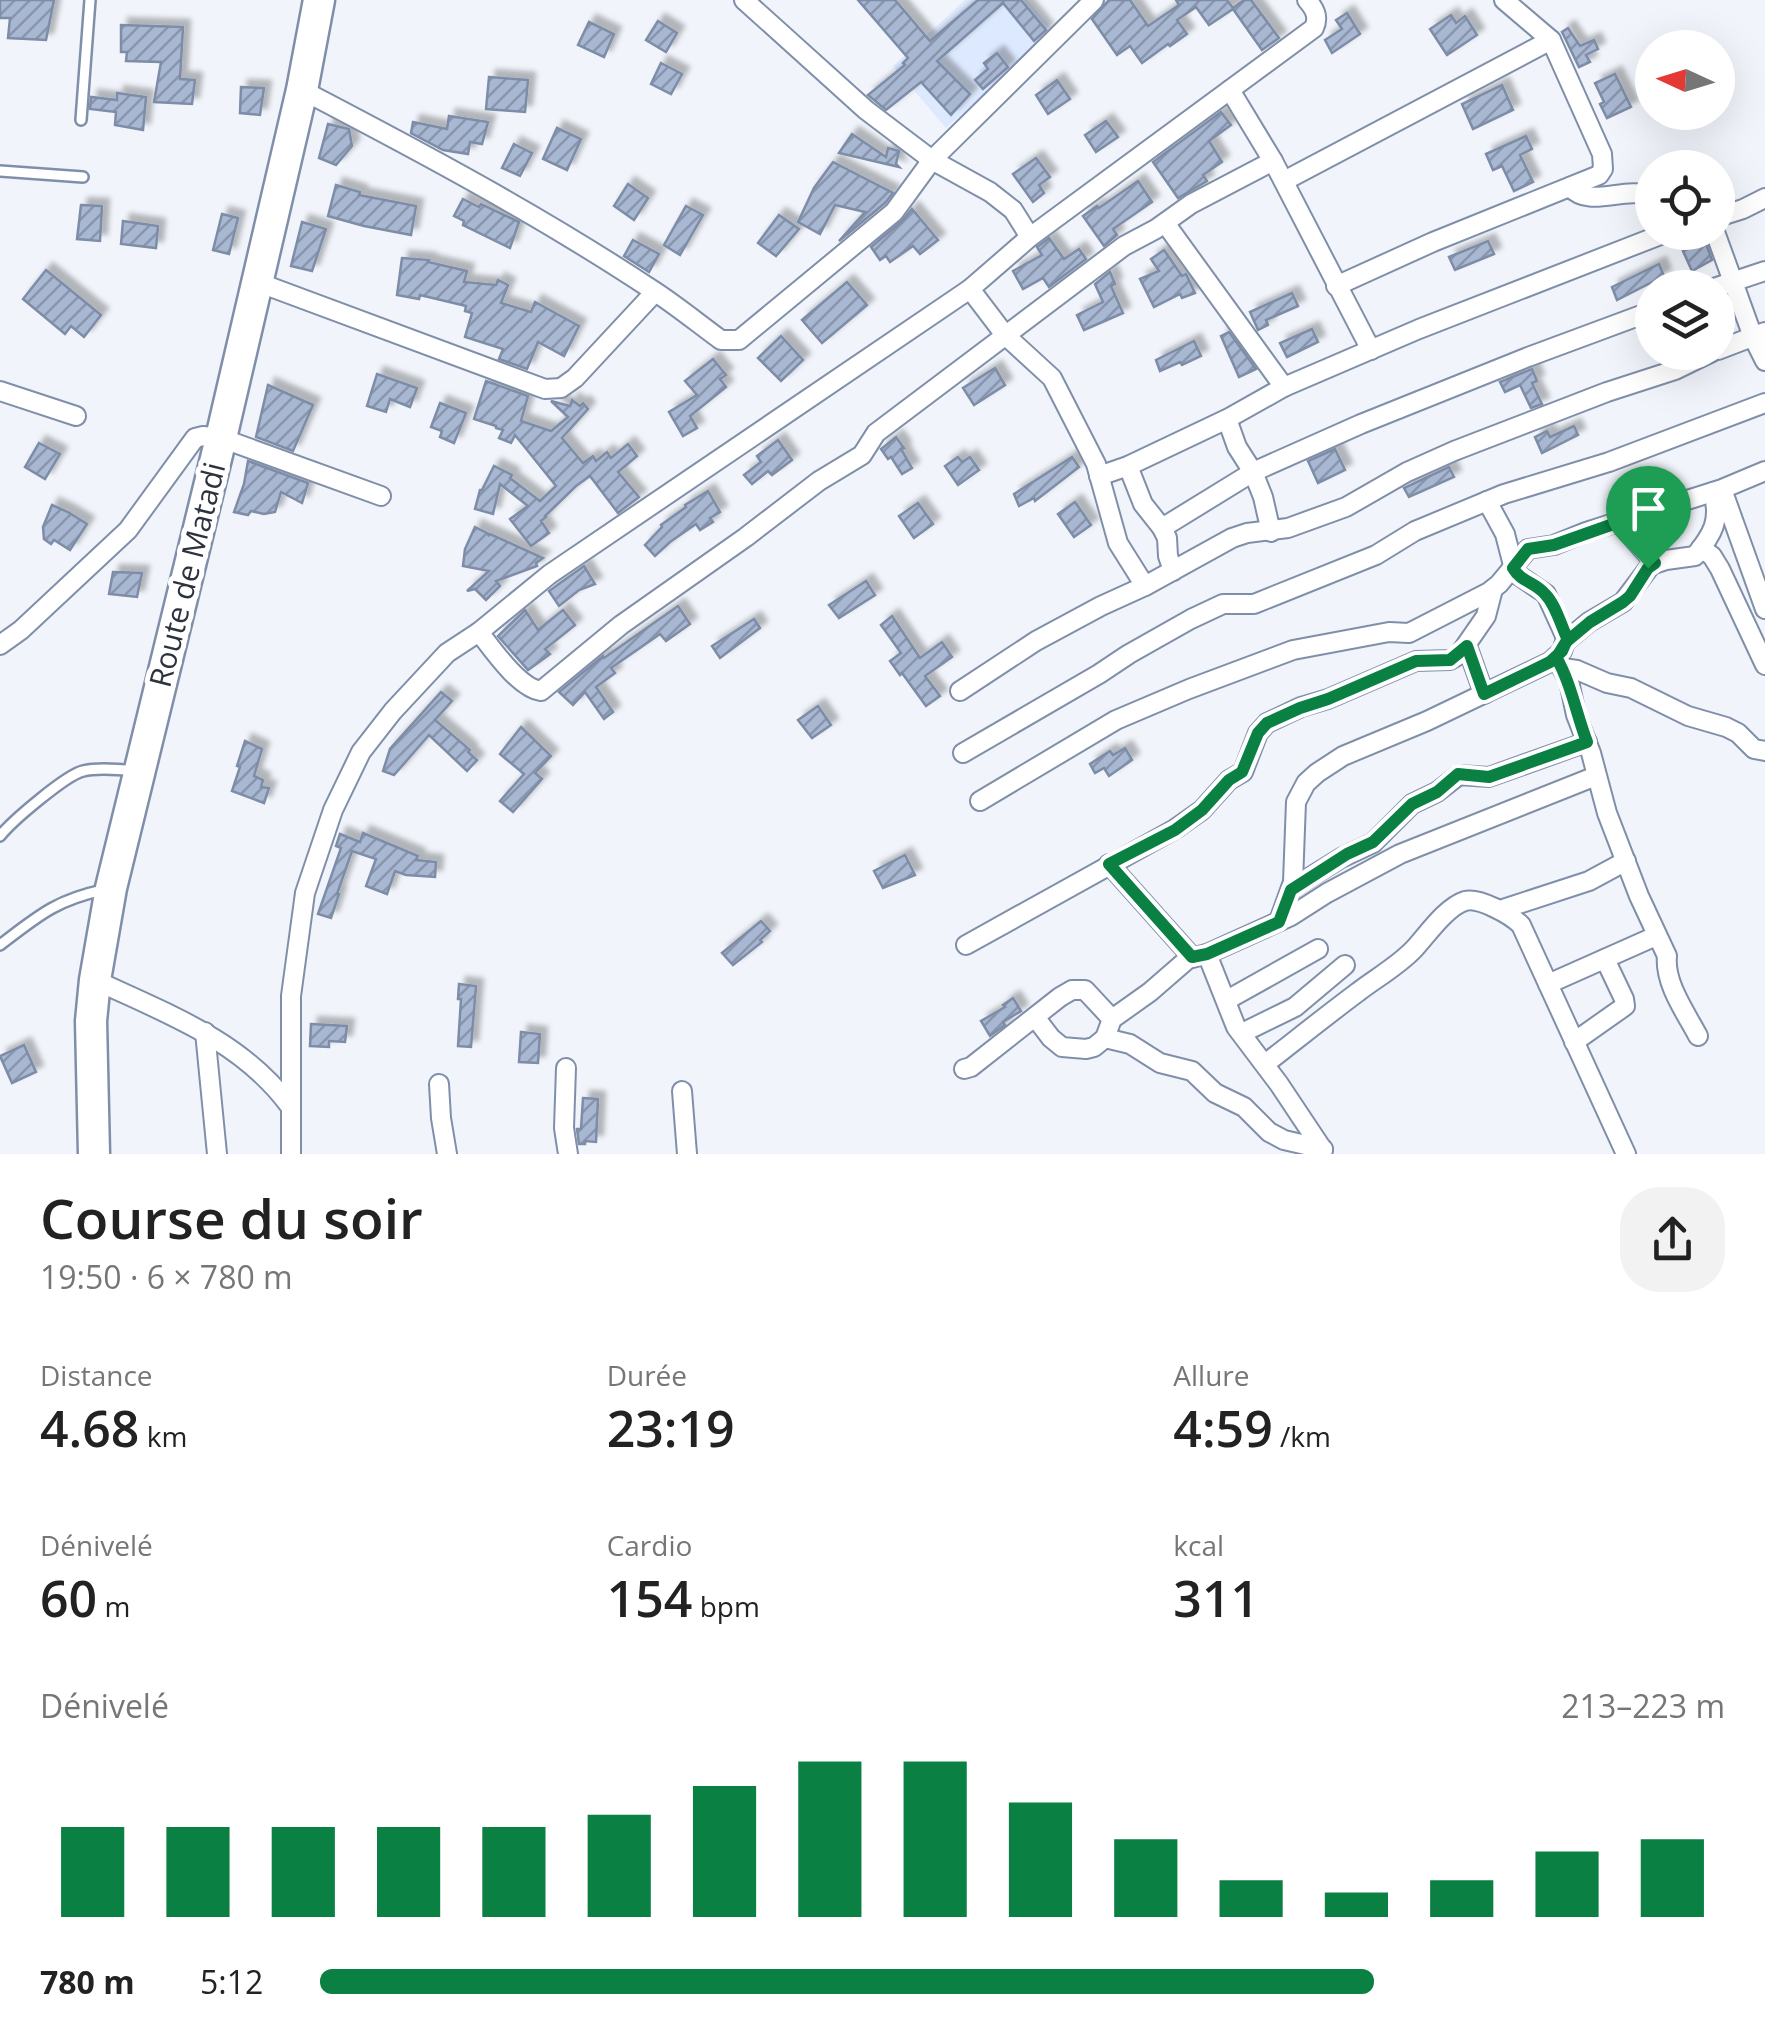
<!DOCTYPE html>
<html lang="fr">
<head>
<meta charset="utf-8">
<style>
	:root { --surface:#fff; --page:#f2f2f2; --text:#222; --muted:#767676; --accent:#0b8043 }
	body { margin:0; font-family:"Open Sans",sans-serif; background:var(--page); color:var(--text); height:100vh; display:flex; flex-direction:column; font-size:38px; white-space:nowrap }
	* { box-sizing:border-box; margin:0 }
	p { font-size:32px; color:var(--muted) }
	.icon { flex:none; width:55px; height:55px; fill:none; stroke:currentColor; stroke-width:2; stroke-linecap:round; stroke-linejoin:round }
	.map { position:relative; height:1154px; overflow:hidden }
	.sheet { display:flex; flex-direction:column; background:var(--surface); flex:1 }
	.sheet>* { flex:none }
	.needle { width:65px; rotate:274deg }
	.buttons { position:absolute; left:1635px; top:30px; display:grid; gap:20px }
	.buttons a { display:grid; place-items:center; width:100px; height:100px; border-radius:50%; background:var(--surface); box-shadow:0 10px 40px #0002; font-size:50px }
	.pin { position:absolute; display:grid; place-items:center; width:85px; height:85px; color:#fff; margin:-102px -42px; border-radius:50% 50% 50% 0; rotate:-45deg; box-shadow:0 0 10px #0007 }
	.pin .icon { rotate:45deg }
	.round { display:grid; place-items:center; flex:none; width:105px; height:105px; border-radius:40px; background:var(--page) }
	.headline { display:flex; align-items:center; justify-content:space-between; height:170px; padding:0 40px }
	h1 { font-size:55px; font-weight:600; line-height:75px }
	.metrics { display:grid; grid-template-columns:repeat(3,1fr); gap:15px; height:170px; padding:10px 40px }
	.metrics div { display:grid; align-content:center }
	.metrics b { font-size:50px; font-weight:600 }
	.metrics small { font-size:28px; font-weight:400 }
	.metrics p { font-size:28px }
	.chart { height:280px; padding:20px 40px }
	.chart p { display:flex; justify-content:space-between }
	.chart svg { width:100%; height:180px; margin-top:10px; stroke:var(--accent); stroke-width:6 }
	ul { padding:0 40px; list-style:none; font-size:32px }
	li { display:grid; grid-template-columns:160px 120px 1fr; align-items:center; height:75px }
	li i { height:25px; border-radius:12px; background:var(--accent) }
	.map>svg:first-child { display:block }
	.built { fill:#dde9fe }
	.building { fill:url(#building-hatch); stroke:#7e8da7; stroke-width:2.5; filter:url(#shadow) }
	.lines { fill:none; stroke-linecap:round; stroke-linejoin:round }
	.service-casing { stroke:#808fa9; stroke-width:14 }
	.minor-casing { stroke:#808fa9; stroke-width:22 }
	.trunk-casing { stroke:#808fa9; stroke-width:35 }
	.service { stroke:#fff; stroke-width:9 }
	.minor { stroke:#fff; stroke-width:18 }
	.trunk { stroke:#fff; stroke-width:30 }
	.route-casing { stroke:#fff; stroke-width:20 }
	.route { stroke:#0b8043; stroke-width:12 }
	.labels { text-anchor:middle; stroke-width:10; stroke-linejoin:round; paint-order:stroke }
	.street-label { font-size:30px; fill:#2d333e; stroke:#fff }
</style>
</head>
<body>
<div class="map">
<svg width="1765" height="1154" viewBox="0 0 1765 1154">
	<defs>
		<pattern id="building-hatch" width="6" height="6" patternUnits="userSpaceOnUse" patternTransform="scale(2.5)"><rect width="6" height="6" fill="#a8b7d2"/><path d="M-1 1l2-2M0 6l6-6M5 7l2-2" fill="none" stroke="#8995ac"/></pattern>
		<filter id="shadow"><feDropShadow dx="7" dy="-7" stdDeviation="2.5" flood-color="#0004"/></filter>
	</defs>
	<rect width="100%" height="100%" fill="#f1f5fb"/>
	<polygon class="built" points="965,0 1027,0 1056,33 946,128 893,66"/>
	<g class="building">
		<polygon points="0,0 54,0 46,40 8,38 10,18 0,18"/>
		<polygon points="858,0 895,0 930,41 978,0 1021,0 1046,30 1034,41 1003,3 937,61 970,94 951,115 921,82 886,110 868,95 905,65 903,63 908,58"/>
		<polygon points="1109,0 1130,0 1148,26 1179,5 1176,0 1227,0 1233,8 1244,0 1251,0 1279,38 1262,50 1233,9 1209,25 1196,7 1177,20 1187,34 1170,46 1168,44 1142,63 1130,46 1117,55 1092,19"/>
		<polygon points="1347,13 1360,34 1332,53 1325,40 1342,29 1336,20"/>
		<polygon points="1451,15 1456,23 1465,16 1477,35 1447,55 1430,29"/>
		<polygon points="658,21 677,33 666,52 646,40"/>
		<polygon points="589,22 614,34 604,57 578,45"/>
		<polygon points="121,25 183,27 180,79 195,80 192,104 154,102 161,62 126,61 127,52 121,52"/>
		<polygon points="1568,28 1580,46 1594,40 1598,49 1586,55 1590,62 1579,67 1562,32"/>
		<polygon points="997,53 1008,67 983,89 975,80 988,69 984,63"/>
		<polygon points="661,63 682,74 671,94 651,84"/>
		<polygon points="1615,74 1631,107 1607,118 1600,104 1604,102 1595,83"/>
		<polygon points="489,77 528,80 525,112 486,109"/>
		<polygon points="1057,80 1070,99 1048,114 1036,95"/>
		<polygon points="1502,85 1513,110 1473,129 1462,104"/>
		<polygon points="241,87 264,88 260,115 240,113"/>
		<polygon points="117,93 146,97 143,130 115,125 116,112 90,109 91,97 117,100"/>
		<polygon points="1221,112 1231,125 1209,141 1222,162 1203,175 1207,181 1178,198 1153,162"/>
		<polygon points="449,116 488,122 482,144 470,142 468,154 443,150 411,133 413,122 447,129"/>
		<polygon points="1106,121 1118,137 1096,152 1085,135"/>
		<polygon points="328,124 349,129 352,146 336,165 319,158"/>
		<polygon points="557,128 581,139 567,170 543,159"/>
		<polygon points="852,134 886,157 888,148 899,151 896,164 899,167 839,153"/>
		<polygon points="1526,136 1532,149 1520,155 1533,182 1514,191 1502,166 1493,170 1486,154"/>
		<polygon points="514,144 532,153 520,176 502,168"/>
		<polygon points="1036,158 1050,177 1039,185 1044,193 1033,202 1013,174"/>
		<polygon points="833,162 893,193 885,203 839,241 865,212 835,205 820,234 798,222 814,188"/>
		<polygon points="1138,181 1152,202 1113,229 1117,235 1104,246 1083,216 1097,206 1099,208"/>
		<polygon points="628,184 648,198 634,220 614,206"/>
		<polygon points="336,185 360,192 359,195 416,206 411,235 364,226 328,216"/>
		<polygon points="463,199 479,207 481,204 519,222 510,248 463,225 464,221 454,216"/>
		<polygon points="81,205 102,206 100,241 77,239"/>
		<polygon points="686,206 703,215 680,255 664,245"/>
		<polygon points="912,209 938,240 920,254 913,246 890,262 886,256 880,260 871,247 902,221"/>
		<polygon points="222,214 238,218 229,254 213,250"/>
		<polygon points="779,215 799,229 776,256 758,243"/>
		<polygon points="123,221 158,226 156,248 121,244"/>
		<polygon points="302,222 326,229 312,271 291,266"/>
		<polygon points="1049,238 1064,259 1079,249 1086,259 1049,287 1043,278 1023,289 1013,271 1042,255 1037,247"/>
		<polygon points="633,240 659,254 649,272 624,256"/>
		<polygon points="1488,241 1494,254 1455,270 1449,257"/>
		<polygon points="1705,241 1712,260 1692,271 1683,251"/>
		<polygon points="1164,250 1182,276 1186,274 1195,293 1182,298 1180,294 1154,307 1140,279 1159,271 1151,259"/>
		<polygon points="402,258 429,260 428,262 467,271 464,282 496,285 498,280 508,285 501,303 531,312 535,302 579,326 564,356 538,342 527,369 499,359 503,349 465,337 472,313 465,311 466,306 420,295 419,299 397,295"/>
		<polygon points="1659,264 1664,276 1617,300 1612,287"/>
		<polygon points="46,270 101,315 84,337 71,326 65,334 23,299"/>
		<polygon points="1110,272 1115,284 1111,286 1123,313 1084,330 1077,315 1103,302 1095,284"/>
		<polygon points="847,282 867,305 822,343 802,320"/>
		<polygon points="1292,293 1298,306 1266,320 1268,325 1258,330 1250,312"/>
		<polygon points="1312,329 1318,342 1287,357 1280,343"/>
		<polygon points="1229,332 1256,369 1239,377 1221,336"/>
		<polygon points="781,336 803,360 781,381 758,358"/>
		<polygon points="1194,341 1201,356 1182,365 1180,362 1160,371 1156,360"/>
		<polygon points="713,359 726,375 720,379 726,387 690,416 697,428 683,436 669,412 697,395 685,381"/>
		<polygon points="995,368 1005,385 974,405 963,388"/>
		<polygon points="1532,369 1537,381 1532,383 1542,404 1531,408 1520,385 1505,392 1500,382"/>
		<polygon points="377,374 417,388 410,407 390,399 386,412 367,406"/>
		<polygon points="486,381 528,396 521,421 551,431 568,417 551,401 570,406 572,400 580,406 583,403 588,409 562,438 583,463 593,456 596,461 607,452 611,458 628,444 637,456 618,472 639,497 618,513 590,476 576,486 545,516 546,517 541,521 549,533 531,546 510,519 528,506 500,484 493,514 475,509 480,490 482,490 494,466 512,475 510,478 540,501 556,486 515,435 511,443 499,438 503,430 496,428 496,426 474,419"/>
		<polygon points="268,385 313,405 293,451 256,437"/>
		<polygon points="440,403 466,413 454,443 440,437 442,431 431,427"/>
		<polygon points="1574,426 1578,435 1542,453 1535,437 1547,431 1550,437"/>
		<polygon points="896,437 904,448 901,449 912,468 902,474 891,457 888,459 881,449"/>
		<polygon points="778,440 792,460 772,475 768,471 752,484 744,475 761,462 757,456"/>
		<polygon points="39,443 60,454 45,479 25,467"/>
		<polygon points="1335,449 1345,470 1318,483 1308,461"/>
		<polygon points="958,457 962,462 970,457 979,470 958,485 945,466"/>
		<polygon points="1072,457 1079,467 1035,501 1034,498 1019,506 1014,494"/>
		<polygon points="248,461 308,483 302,503 281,492 275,512 264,514 251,511 248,515 234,512 244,484"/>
		<polygon points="1449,467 1454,477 1409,497 1404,488"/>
		<polygon points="708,491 720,512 710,518 713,522 700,530 696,524 670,542 655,556 645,545 662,527 661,525 686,507 685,505"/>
		<polygon points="1075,502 1091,525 1074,537 1058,514"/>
		<polygon points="918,503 933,524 914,538 899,516"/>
		<polygon points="52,505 68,512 87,524 70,550 54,540 51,544 44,539 43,527"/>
		<polygon points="475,527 489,534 488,536 490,534 543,558 536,563 537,566 496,581 500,586 486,600 475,589 467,591 489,571 463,566 465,549"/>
		<polygon points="584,566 595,584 579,590 559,606 549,591"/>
		<polygon points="113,572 142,573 137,597 109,594"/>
		<polygon points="866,581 875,595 839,618 829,605"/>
		<polygon points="678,606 690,624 666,641 660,634 611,668 615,673 596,687 613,712 604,719 585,692 573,705 559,692 603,656 604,658"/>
		<polygon points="525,610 538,630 563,610 575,625 545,649 550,654 528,670 498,636"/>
		<polygon points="892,616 920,658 942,642 952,657 925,676 940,696 926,706 902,673 900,675 890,661 901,653 881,625"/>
		<polygon points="754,619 760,628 720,658 712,646"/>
		<polygon points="441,692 452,701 435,720 470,750 468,752 477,760 467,771 429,735 394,775 383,771 390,749"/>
		<polygon points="818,706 831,725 812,738 798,720"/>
		<polygon points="521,727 551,756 535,773 542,779 513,812 500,801 524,774 500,754"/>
		<polygon points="245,741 262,749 254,776 263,780 261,787 269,788 264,803 232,791 240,767 237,766"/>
		<polygon points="1125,748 1132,760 1109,776 1104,768 1095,773 1090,764 1110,751 1113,755"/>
		<polygon points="363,833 418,856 416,860 436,862 435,877 406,875 395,871 387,894 366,886 376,859 352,851 337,894 339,894 331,918 318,914 341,848 336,846 340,834 360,842"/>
		<polygon points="905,855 915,875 883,888 874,871"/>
		<polygon points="761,921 770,931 760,940 762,942 733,965 722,953"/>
		<polygon points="459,984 476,986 471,1047 458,1046 461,999 458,999"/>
		<polygon points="1013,998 1021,1011 1003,1022 1005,1025 990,1036 981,1021 1005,1007 1003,1005"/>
		<polygon points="311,1024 347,1026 345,1042 329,1041 329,1047 310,1046"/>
		<polygon points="521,1032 540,1034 538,1063 519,1062"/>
		<polygon points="24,1045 36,1072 12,1083 0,1056"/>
		<polygon points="583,1098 598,1099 596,1142 585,1141 585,1144 579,1144 577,1129 581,1129"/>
	</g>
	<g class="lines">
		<g class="service-casing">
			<g id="service">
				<polyline points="81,120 90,0"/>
				<polyline points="0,171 83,177"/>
				<path d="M0,836c12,-15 66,-61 83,-65 16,-4 33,-1 49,-1"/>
				<path d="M0,945c38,-29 56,-45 103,-55"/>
			</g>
		</g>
		<g class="minor-casing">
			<g id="minor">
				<polyline points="744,0 866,110 932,160 990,192 1013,210 1030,237"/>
				<path d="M302,90c119,62 239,126 352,201 23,15 45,33 67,49h18l155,-128 38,-52 162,-160"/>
				<polyline points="1230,90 1273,161 1371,350"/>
				<polyline points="1284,181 1551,40"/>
				<path d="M1570,187c20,22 53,-1 82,9"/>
				<polyline points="1718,217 1743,209 1765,198"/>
				<polyline points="1165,223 1284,387"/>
				<polyline points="1715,232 1753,337 1765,361"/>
				<polyline points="257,282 545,389 561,388 575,378 655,292"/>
				<polyline points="1336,286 1433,242 1599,175 1603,169 1602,154 1551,40 1504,0"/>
				<polyline points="1714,288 1765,271"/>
				<polyline points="970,289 1005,335 1052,378 1096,464 1118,543 1145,586"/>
				<polyline points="1718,350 1765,332"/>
				<polyline points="0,391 76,416"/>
				<polyline points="1227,419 1237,447 1253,472 1263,497 1271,532"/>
				<polyline points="1128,466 1143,504 1162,528 1167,538 1168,556 1173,571"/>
				<polyline points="1099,476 1128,466 1227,419 1284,387 1419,329 1668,232"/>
				<polyline points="1723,492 1765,609"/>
				<polyline points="1487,501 1505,534 1515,573 1546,594 1567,640"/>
				<polyline points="1619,522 1655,563"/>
				<polyline points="1162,528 1253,472 1361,424 1528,357 1652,311"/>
				<polyline points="1701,548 1712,556 1720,569 1765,665"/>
				<path d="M479,632c14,18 40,56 62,59l80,-66 125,-88 73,-56 43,-26 14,-22 248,-187 32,-17 35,-25 82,-43"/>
				<polyline points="0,645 21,630 128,530 195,438 203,436 221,438 381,496"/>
				<polyline points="1467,646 1484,694"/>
				<path d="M1556,657l13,24 7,34 15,38 16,60 32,83 28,60c-3,27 19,57 31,80"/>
				<polyline points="1563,668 1577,670 1607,683 1631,688 1688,716 1726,727 1738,733 1754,749 1765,751"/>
				<polyline points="960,691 1036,641 1101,606 1145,586 1232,538 1247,533 1288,528 1346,507 1407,472 1454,451 1607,392 1675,370 1712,352"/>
				<polyline points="963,753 1099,674 1129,654 1191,619 1223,604 1254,604 1376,555 1415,531 1504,494 1609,462 1765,403"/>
				<polyline points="980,801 1116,720 1189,689 1293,650 1389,632 1409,633 1489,592 1499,584 1528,549 1554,545 1586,532 1722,489 1765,471"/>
				<polyline points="1109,864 1192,957"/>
				<polyline points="1291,889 1341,858 1373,843 1412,804 1437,792 1459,775 1489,777 1587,742"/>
				<polyline points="1500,910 1589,881 1626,861"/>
				<path d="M1279,921l14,-39 3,-80 10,-19 11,-10 26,-17 84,-35 123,-59 12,-11 3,-9 24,-20 34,-20 28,-37 15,-5 29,-4c18,-22 26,-36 18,-64"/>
				<polyline points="966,945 1175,829 1202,810 1229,780 1243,772 1258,733 1267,723 1301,707 1328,699 1416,661 1450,660 1459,655 1486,616 1493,589"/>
				<polyline points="1207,954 1236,1027 1279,1084 1323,1150"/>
				<path d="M95,980c70,33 146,60 194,125"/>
				<polyline points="1548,984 1656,936"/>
				<polyline points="1227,1000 1318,949"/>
				<polyline points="1035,1017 1051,1038 1062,1047 1086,1049 1094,1047 1105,1038 1112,1019 1150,992 1188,959 1207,954 1291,916 1327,893 1400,854 1596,776"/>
				<polyline points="205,1032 217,1154"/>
				<polyline points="1242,1033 1295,1007 1345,965"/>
				<polyline points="1105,1038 1130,1044 1160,1063 1192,1071 1215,1093 1244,1107 1269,1132 1284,1140 1323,1149"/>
				<polyline points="1574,1042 1625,1006 1624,999 1605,959"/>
				<path d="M1265,1064c31,-24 62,-49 93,-72 18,-14 40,-26 56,-43 13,-14 32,-42 51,-48 14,-4 46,14 56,24l105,229"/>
				<polyline points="566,1068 564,1128 568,1154"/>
				<polyline points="964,1069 971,1067 1060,997 1072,990 1085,990 1112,1019"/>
				<polyline points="439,1084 441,1118 447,1154"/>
				<polyline points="682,1091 687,1154"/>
				<path d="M291,1154v-158l14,-103 28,-83 28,-58 32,-41 54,-58 32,-21 71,-58 420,-285 60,-52 284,-209c5,-11 1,-19 -7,-28"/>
			</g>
		</g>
		<g class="trunk-casing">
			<polyline id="trunk" points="94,1154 91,1021 95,980 111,888 221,438 302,90 319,0"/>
		</g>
		<use href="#service" class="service"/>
		<use href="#minor" class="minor"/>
		<use href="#trunk" class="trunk"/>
	</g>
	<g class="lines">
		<g class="route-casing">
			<path id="route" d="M1648,568l-18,28 -7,6 -33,20 -24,20 -4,9 -12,11 -66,32 -17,-48 -17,14 -34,1 -88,38 -28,9 -33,15 -9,10 -16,39 -13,8 -27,30 -27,20 -66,34 83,93 15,-3 72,-32 12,-32 56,-36 26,-12 39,-38 25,-12 21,-18 31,3 98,-35c-11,-29 -16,-59 -31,-85 5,-5 7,-12 12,-17 -7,-14 -12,-35 -23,-46 -10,-12 -24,-12 -32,-26l15,-19 26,-4 65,-23 36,41 -7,5"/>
		</g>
		<use href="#route" class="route"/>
	</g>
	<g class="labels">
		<g class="street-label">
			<text transform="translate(188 575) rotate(-76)" y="10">Route de Matadi</text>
		</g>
	</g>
</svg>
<div class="buttons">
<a><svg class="needle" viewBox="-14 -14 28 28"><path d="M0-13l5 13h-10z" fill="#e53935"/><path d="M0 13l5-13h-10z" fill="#767676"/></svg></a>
<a><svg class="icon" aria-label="locate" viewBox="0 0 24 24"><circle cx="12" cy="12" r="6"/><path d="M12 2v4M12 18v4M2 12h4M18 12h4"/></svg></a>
<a><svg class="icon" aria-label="layers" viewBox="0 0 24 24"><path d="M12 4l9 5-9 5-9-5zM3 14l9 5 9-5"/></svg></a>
</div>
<div class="pin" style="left:1648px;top:568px;background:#1e9e55"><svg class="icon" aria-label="arrive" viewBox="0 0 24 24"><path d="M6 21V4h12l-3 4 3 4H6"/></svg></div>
</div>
<section class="sheet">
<div class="headline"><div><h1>Course du soir</h1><p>19:50 · 6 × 780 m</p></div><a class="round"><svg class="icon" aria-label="share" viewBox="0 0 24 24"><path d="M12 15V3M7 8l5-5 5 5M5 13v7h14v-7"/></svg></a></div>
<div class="metrics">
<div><p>Distance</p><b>4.68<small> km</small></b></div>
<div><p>Durée</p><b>23:19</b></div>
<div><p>Allure</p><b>4:59<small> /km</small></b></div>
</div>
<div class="metrics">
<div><p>Dénivelé</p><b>60<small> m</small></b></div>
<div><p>Cardio</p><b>154<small> bpm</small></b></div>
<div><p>kcal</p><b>311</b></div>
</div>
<div class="chart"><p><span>Dénivelé</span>213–223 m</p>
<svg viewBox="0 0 160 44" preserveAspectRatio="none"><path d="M5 44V22M15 44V22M25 44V22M35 44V22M45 44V22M55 44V19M65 44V12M75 44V6M85 44V6M95 44V16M105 44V25M115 44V35M125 44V38M135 44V35M145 44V28M155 44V25"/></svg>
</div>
<ul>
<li><b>780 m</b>5:12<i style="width:75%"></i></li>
</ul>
</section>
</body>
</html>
